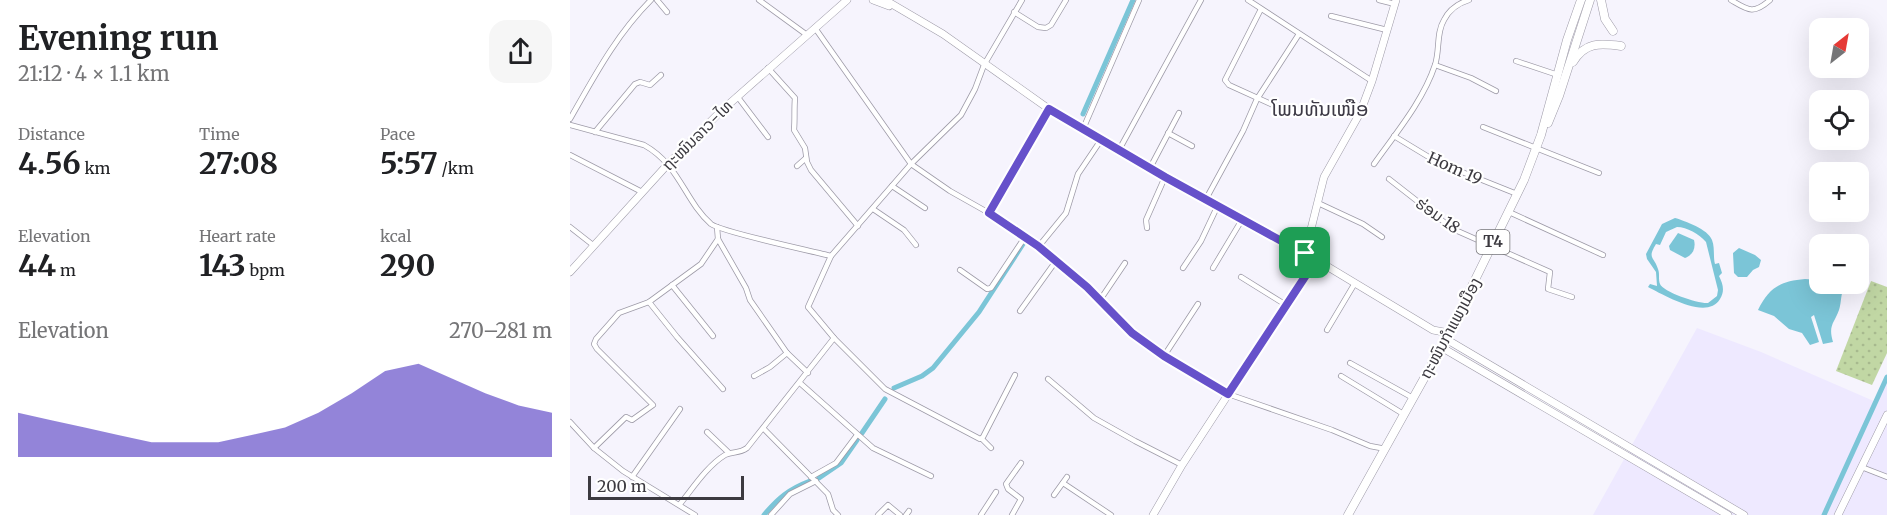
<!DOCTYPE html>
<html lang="en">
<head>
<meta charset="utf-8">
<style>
	:root { --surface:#fff; --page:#f6f6f6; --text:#202124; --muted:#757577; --accent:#6651ca }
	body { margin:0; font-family:Merriweather,"Noto Sans Lao",serif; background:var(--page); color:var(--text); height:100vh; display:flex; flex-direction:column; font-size:22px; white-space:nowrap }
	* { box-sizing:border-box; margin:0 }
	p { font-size:20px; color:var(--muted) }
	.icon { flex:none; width:33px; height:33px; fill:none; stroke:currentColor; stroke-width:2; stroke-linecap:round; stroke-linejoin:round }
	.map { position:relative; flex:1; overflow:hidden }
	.sheet { display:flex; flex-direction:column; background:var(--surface); width:570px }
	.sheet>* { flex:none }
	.needle { width:39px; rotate:31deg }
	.fabs { position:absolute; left:1239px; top:18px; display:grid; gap:12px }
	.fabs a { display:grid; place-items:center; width:60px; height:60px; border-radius:12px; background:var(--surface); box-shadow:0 6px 24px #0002; font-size:30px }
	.scale { position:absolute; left:18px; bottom:15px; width:156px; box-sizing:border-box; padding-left:6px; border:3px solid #3c3a40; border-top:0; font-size:16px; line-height:21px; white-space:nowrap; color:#3c3a40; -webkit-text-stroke:4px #fff; paint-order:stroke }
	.pin { position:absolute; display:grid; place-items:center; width:51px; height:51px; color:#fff; margin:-26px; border-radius:12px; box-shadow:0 3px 9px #0006 }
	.round { display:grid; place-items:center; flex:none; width:63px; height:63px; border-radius:18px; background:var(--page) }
	.headline { display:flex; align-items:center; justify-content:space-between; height:102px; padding:0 18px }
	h1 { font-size:33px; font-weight:700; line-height:45px }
	.metrics { display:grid; grid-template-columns:repeat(3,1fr); gap:9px; height:102px; padding:6px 18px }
	.metrics div { display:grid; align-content:center }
	.metrics b { font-size:30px; font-weight:700 }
	.metrics small { font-size:16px; font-weight:400 }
	.metrics p { font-size:16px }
	.chart { height:168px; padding:12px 18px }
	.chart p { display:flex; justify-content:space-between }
	.chart svg { width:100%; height:108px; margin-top:6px; fill:var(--accent); opacity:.7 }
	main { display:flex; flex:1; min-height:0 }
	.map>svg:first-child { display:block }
	.built { fill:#eee9ff }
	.park { fill:url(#park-dots) }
	.water { fill:#7bc5d7; fill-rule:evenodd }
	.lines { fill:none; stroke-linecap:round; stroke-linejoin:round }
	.canal { stroke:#7bc5d7; stroke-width:5 }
	.street-casing { stroke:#9e9ba8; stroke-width:6 }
	.secondary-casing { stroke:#9e9ba8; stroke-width:8 }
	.primary-casing { stroke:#9e9ba8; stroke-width:9 }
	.street { stroke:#fff; stroke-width:4.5 }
	.secondary { stroke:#fff; stroke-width:7 }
	.primary { stroke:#fff; stroke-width:8 }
	.route-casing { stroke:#fff; stroke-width:12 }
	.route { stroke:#6651ca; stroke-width:8 }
	.labels { text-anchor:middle; stroke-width:4.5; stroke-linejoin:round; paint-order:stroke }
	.shield { fill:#fff; stroke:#767579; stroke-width:1.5 }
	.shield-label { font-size:15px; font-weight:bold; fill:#3c3a40 }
	.street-label { font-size:16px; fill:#3c3a40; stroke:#fff }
	.quarter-label { font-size:20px; fill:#3c3945; stroke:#fff }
</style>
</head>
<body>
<main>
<section class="sheet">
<div class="headline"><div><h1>Evening run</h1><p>21:12 · 4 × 1.1 km</p></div><a class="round"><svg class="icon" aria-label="share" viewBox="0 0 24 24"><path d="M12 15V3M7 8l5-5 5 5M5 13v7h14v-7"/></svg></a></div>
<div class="metrics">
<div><p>Distance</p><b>4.56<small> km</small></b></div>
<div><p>Time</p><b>27:08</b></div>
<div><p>Pace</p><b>5:57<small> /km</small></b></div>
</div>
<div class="metrics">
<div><p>Elevation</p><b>44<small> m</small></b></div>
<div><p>Heart rate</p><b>143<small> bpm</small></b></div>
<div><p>kcal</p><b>290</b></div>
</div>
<div class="chart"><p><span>Elevation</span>270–281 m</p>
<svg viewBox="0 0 160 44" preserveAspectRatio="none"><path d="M0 44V26L10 29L20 32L30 35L40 38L50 38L60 38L70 35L80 32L90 26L100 18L110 9L120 6L130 12L140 18L150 23L160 26V44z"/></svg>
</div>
</section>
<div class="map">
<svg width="1317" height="515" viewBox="0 0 1317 515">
	<defs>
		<pattern id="park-dots" width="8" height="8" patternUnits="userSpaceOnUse" patternTransform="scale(1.5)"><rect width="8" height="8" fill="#c1d7a4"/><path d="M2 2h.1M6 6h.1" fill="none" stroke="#a7b98e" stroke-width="1.8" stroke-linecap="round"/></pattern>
	</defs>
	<rect width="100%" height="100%" fill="#f6f4fd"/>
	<polygon class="built" points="1127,328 1191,352 1306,402 1317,378 1317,515 1023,515"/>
	<polygon class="park" points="1301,281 1317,287 1317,353 1302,385 1266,371"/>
	<g class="water">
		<path d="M1105,218c10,3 33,11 37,22 3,7 1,17 3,24l4,-1 3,10 -3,3c4,8 6,15 1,23 -13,22 -56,-4 -72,-12l2,-3 7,2 -1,-14 -9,-13 -1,-5 16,-30zM1107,227c10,0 22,7 29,15l12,48 -1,6 -9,7c-9,1 -45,-11 -48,-19 -2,-5 0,-10 -2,-15 -4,-13 -11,-10 -2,-25l4,1 6,-13z"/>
		<path d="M1108,233l16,7c2,8 -1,15 -9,18l-15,-8 -1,-4z"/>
		<polygon points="1169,248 1185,255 1191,260 1189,267 1183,270 1177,277 1168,277 1164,273 1163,253"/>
		<path d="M1235,279l14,1 1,4h17l8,3c-5,7 -3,14 -6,23 -5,14 -11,15 -6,32l-10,2 -9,-29 -3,2 8,25 -9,3 -8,-12 -13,-4 -15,-13 -16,-6c11,-22 22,-29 47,-31z"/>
	</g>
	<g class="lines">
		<g class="canal">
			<polyline points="513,114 563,0"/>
			<polyline points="324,388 352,376 363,368 409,312 455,241"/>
			<polyline points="292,433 315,399"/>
			<polyline points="249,478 271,463 287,440"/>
			<path d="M194,515c14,-17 25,-26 46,-34"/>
			<polyline points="1254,515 1317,377"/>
		</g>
		<g class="street-casing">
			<g id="street">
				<polyline points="87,0 97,12"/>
				<polyline points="189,0 237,35"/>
				<polyline points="678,0 802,81"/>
				<polyline points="809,0 825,4"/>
				<path d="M1161,0c17,10 22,15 39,0"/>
				<polyline points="691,9 655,80 659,85 714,110"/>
				<polyline points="444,12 468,27 476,28 481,25 496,0"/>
				<polyline points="761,16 817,30"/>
				<polyline points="245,28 341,164 380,191 419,213 469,246 517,287 562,333 594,356 658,394 762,430 800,446 816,449"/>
				<polyline points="946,61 988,75"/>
				<polyline points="865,65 901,78 926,91"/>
				<path d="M198,68l27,30c-1,11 0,21 -1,32l11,18 2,14 4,8 47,56"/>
				<polyline points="167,96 198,137"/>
				<path d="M0,119c24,-42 46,-84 81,-119"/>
				<path d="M0,125l74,20c36,20 40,55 67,79 10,8 101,27 120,32"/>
				<polyline points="913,127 1029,173"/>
				<polyline points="513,129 569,0"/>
				<polyline points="25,132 65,84 70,82 80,85 91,75"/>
				<polyline points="598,133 622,146"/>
				<polyline points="824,136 867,162 947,194"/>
				<polyline points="549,150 631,0"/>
				<polyline points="0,155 72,192"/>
				<path d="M804,164c22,-31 49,-63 61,-99 5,-15 1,-32 9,-45 5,-10 15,-17 25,-20"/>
				<polyline points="227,166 236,158"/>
				<polyline points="580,168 609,113"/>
				<polyline points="819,179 883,229 980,272 978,289 1002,297"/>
				<polyline points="322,186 355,208"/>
				<polyline points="636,199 673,131 687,99 729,34"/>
				<polyline points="748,203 793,224 812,237"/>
				<polyline points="303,209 334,230 346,245"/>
				<polyline points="939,212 1033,255"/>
				<polyline points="419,213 479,109"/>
				<polyline points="0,227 23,245"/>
				<polyline points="147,227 148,239 176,288 180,300 217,353 238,373"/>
				<polyline points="577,228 576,220 595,177"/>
				<polyline points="469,246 496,213 508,174 531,140"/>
				<polyline points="613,268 631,241 648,205"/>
				<polyline points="643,268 673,218"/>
				<polyline points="390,270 417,289 421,288 455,237"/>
				<polyline points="671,277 716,305"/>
				<polyline points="102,285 143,336"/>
				<polyline points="530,300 555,263"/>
				<polyline points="79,302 107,337 153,389"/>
				<polyline points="450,311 486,261"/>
				<polyline points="757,330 785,283"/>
				<polyline points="594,356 628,304"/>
				<polyline points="780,363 843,398"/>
				<polyline points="445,375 413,437 410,439 315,389 264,338 238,307 261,256 341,164 391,115 405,89 414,65 452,0"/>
				<polyline points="184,376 200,367 217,353"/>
				<polyline points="771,376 835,415"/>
				<polyline points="478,379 524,418 565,441 612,465"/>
				<polyline points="230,383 303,448 361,476"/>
				<polyline points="0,422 24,448 53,471 125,515"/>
				<polyline points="194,429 258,494 263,510 268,515"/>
				<polyline points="137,432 159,453"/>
				<polyline points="412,439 421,448"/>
				<polyline points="24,448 56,417 62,420 83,405 27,349 24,344 26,339 49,313 79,302 131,264 148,239"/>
				<polyline points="1294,468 1317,477"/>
				<polyline points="62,477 110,409"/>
				<polyline points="241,477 266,463 287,435"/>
				<polyline points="493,483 541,515"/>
				<polyline points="484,495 497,477"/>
				<path d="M110,504c13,-16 27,-38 45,-49 7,-4 14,-1 22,-7l87,-110"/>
				<polyline points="201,515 220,494 246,481"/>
				<polyline points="308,515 318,505 330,515"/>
				<polyline points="336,515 339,511"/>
				<polyline points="411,515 426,492"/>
				<polyline points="442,515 451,499 438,489 436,484 451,463"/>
			</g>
		</g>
		<g class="secondary-casing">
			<g id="secondary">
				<polyline points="303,0 319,6"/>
				<polyline points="315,0 373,34 479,109 595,177 735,253 863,330 879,333"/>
				<polyline points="735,253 754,177 790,113 802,81 826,0"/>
				<polyline points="0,272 98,164 150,112 277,0"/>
				<polyline points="876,339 1174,515"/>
				<polyline points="871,347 1158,515"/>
				<polyline points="583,515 612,465 746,260"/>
				<polyline points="1268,515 1317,415"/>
			</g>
		</g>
		<g class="primary-casing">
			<g id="primary">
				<polyline points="1031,0 1035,19 1043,31"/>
				<path d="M1003,62c12,-20 27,-19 48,-16"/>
				<polyline points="978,123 989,96 1020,0"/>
				<polyline points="778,515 876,339 954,180 971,135 997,40 1011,0"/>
			</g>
		</g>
		<use href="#street" class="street"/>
		<use href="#secondary" class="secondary"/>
		<use href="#primary" class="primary"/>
	</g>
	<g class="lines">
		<g class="route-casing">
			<polygon id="route" points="479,109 595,177 746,260 658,394 594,356 562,333 517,287 468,246 419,213"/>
		</g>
		<use href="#route" class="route"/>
	</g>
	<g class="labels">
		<rect class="shield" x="906.5" y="230" width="33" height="24" rx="4.5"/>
		<g class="shield-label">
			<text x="923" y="247">T4</text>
		</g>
		<g class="street-label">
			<text transform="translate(127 135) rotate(-45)" y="6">ຖະໜົນລາວ-ໄທ</text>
			<text transform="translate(885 168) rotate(24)" y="6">Hom 19</text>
			<text transform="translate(868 215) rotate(35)" y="6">ຮ່ອມ 18</text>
			<text transform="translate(880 328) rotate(-62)" y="6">ຖະໜົນກຳແພງເມືອງ</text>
		</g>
		<g class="quarter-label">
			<text x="750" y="116">ໂພນທັນເໜືອ</text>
		</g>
	</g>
</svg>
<div class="fabs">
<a><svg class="needle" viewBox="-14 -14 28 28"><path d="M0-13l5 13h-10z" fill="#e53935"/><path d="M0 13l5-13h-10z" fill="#757577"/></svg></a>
<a><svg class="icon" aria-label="locate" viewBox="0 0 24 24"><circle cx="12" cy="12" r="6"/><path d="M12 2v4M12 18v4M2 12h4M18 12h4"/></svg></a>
<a>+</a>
<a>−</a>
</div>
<div class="scale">200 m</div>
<div class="pin" style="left:735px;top:253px;background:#1e9e55"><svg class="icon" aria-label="arrive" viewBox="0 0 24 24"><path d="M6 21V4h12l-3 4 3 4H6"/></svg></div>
</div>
</main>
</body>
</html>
